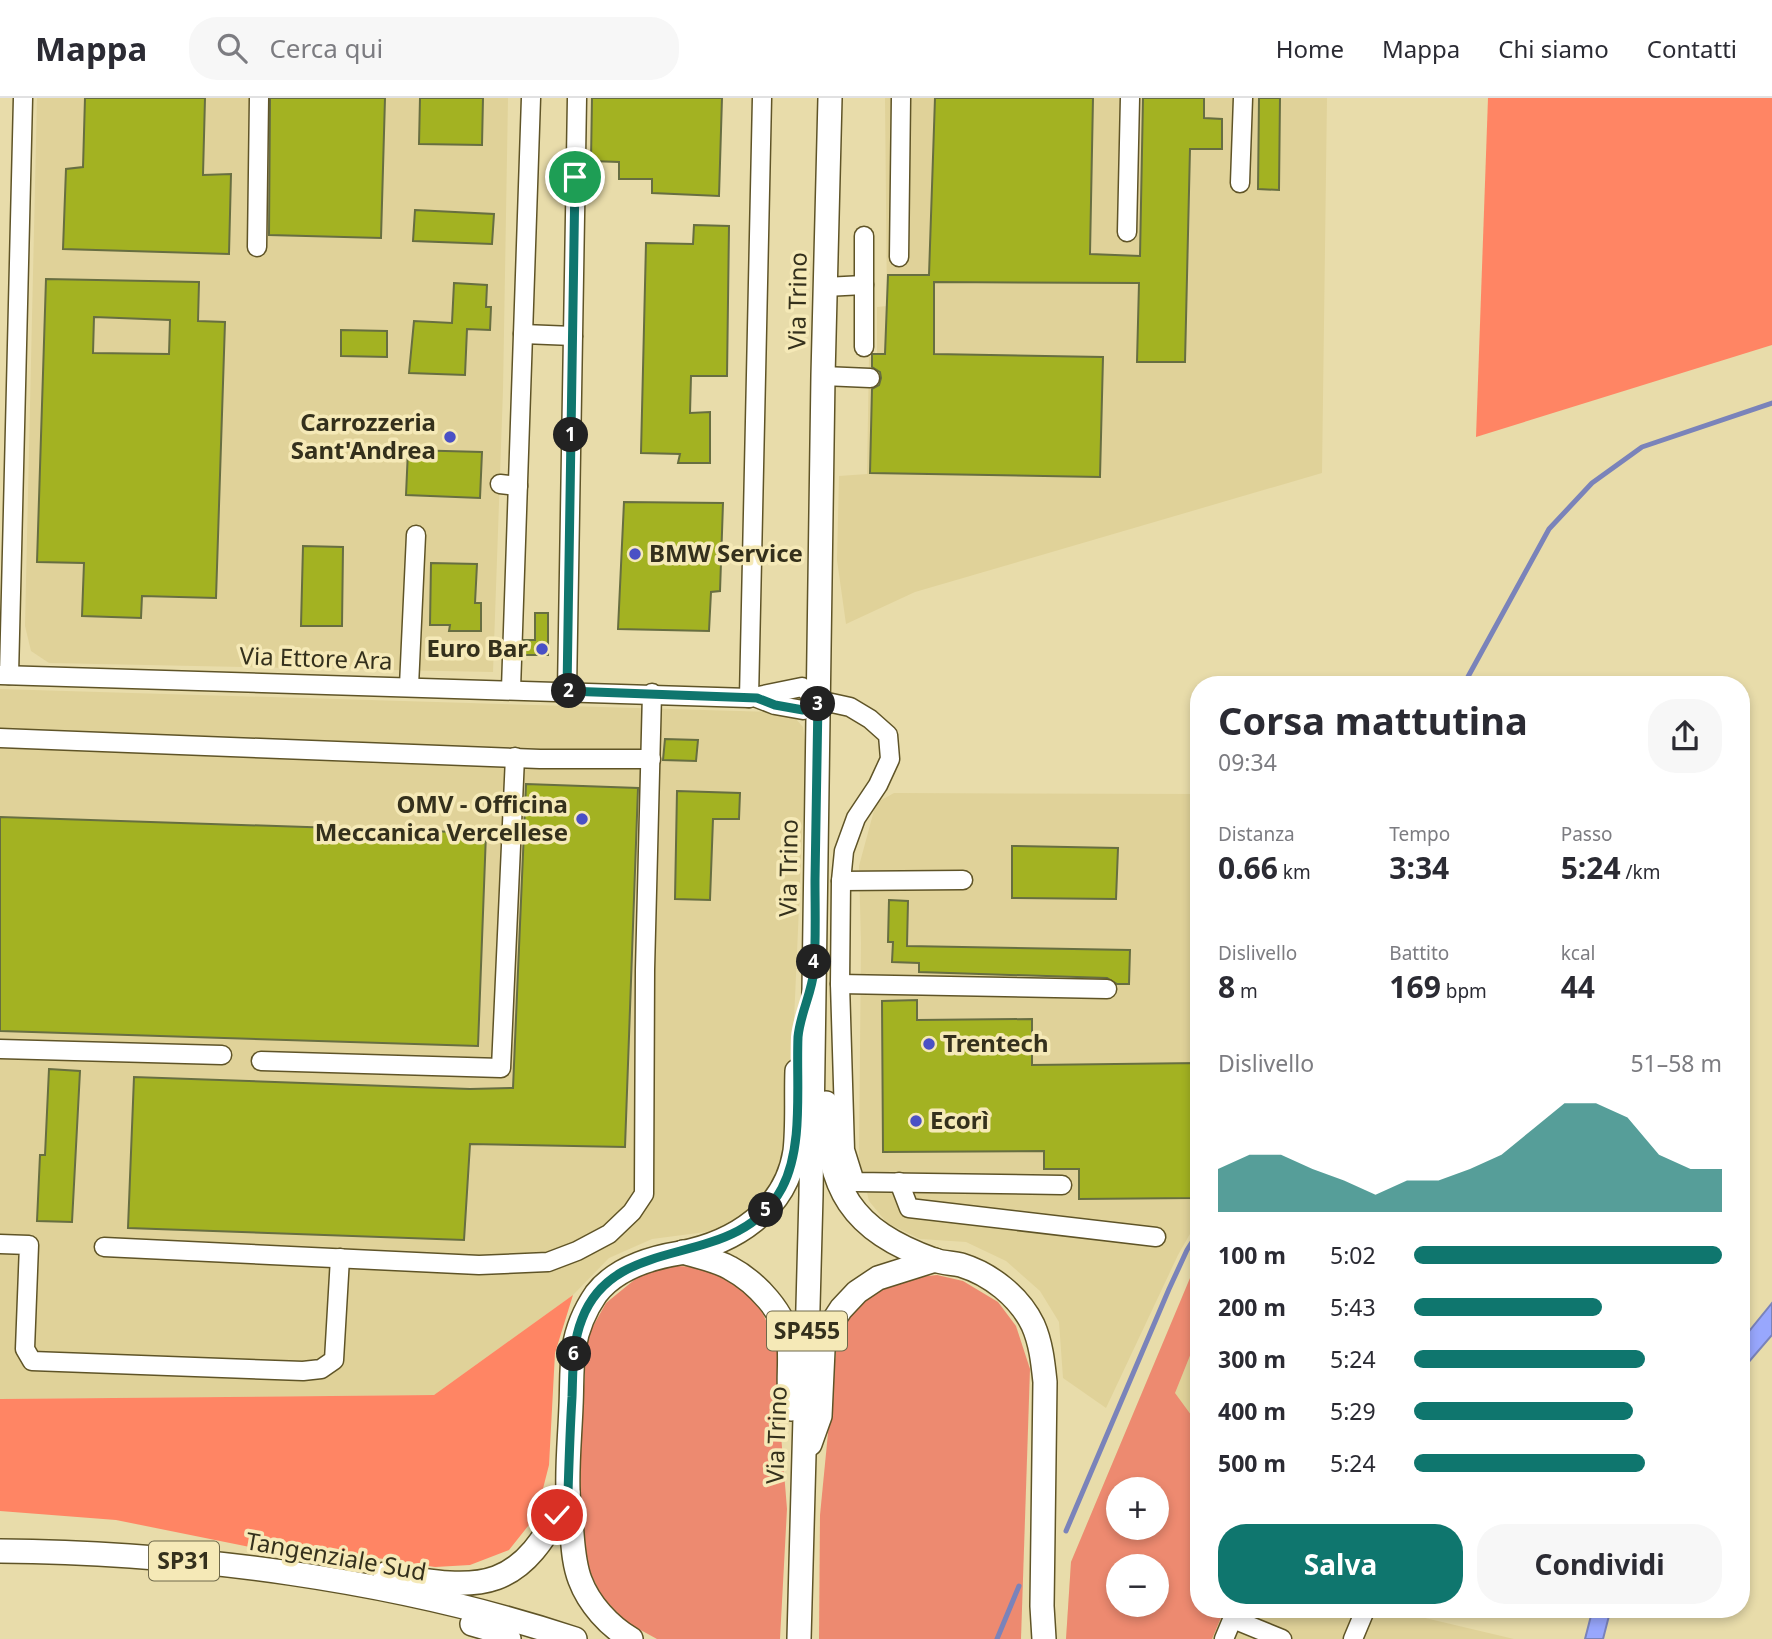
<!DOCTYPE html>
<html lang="it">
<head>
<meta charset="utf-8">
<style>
	:root { --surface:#fff; --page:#f7f7f7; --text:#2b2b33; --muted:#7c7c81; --line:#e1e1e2; --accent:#0f766e }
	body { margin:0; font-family:"Noto Sans",sans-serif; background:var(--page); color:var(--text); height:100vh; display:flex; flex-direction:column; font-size:26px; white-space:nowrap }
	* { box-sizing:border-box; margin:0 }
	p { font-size:23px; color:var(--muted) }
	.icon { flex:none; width:38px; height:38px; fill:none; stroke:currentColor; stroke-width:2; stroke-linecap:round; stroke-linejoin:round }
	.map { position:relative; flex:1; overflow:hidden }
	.details { position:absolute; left:1190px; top:578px; width:560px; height:942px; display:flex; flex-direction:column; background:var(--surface); border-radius:28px; box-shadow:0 4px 10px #0003 }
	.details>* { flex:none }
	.fabs { position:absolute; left:1106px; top:1379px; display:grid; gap:14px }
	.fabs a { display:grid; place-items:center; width:63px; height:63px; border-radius:50%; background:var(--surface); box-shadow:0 4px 10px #0003; font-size:35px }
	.pin { position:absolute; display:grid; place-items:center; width:60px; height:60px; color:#fff; margin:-30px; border:4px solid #fff; border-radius:50%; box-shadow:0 2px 7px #0007 }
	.km { position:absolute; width:35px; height:35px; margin:-18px; border-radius:50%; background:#222; color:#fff; font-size:19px; line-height:35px; text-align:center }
	.round { display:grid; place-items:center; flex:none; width:74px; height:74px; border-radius:28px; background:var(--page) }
	.headline { display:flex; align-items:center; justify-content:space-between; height:119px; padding:0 28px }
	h1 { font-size:38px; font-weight:700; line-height:52px }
	.metrics { display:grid; grid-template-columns:repeat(3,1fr); gap:10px; height:119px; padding:7px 28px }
	.metrics div { display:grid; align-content:center }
	.metrics b { font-size:30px; font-weight:700 }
	.metrics small { font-size:19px; font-weight:400 }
	.metrics p { font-size:19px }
	.chart { height:196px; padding:14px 28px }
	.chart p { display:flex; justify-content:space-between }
	.chart svg { width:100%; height:126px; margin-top:7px; fill:var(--accent); opacity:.7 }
	.cta { display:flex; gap:14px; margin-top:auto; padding:14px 28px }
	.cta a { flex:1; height:80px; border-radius:28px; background:var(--accent); color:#fff; font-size:28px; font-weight:700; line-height:80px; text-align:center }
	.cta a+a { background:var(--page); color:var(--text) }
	ul { padding:0 28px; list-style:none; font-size:23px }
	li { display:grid; grid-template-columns:112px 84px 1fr; align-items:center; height:52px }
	li i { height:18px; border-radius:9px; background:var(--accent) }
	header { display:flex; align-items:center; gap:42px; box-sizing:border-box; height:98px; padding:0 35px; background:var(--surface); border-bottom:2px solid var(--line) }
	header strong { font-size:33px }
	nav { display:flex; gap:38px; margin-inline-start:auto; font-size:24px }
	.search { width:490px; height:63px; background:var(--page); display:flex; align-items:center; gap:18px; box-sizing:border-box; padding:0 24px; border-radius:28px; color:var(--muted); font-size:26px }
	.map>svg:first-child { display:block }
	.built { fill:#e0d299; fill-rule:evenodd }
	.green { fill:#ed8a70; fill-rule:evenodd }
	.forest { fill:#ff8564 }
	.water { fill:#98a7fd; stroke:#7a83ba; stroke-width:2 }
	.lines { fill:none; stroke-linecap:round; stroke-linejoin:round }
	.stream { stroke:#7a83ba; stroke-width:5 }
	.building { fill:#a3b222; stroke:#676e41; stroke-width:2; fill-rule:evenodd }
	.minor-casing { stroke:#5f5427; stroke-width:21 }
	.major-casing { stroke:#5f5427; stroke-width:26 }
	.minor { stroke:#fff; stroke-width:18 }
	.major { stroke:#fff; stroke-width:23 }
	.route-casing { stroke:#fff; stroke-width:14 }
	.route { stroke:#0f766e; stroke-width:9 }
	.poi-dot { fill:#4a50c5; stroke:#f5e9b7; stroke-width:2.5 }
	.labels { text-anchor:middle; stroke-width:7; stroke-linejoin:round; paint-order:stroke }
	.shield { fill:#f5e9b7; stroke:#6e684a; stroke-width:2 }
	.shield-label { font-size:23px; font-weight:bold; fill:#34301c }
	.street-label { font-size:24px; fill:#34301c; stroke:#f5e9b7 }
	.poi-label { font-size:24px; font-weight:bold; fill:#34301c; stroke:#f5e9b7; text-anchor:end }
</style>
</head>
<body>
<header>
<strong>Mappa</strong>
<div class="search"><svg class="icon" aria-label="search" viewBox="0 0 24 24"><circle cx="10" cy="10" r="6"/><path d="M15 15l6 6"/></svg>Cerca qui</div>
<nav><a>Home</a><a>Mappa</a><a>Chi siamo</a><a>Contatti</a></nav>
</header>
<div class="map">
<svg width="1772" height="1541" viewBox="0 0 1772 1541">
	<rect width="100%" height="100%" fill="#e8dcaa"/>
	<g class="built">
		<polygon points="37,0 508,0 503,292 493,574 49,565 31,553 25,528"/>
		<polygon points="885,0 1327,0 1322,375 915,494 846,526 837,462 839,378 867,376 869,259 877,258 877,209 887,208"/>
		<polygon points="0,591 770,614 794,619 803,629 806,650 788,1059 774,1089 752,1112 721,1132 652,1141 609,1160 573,1197 434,1297 0,1301"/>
		<polygon points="894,695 1199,696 1199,1120 1178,1157 1106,1310 1063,1280 1059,1224 1040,1193 1006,1163 966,1144 920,1141 887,1125 869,1103 859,1060 861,845 859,768 876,705"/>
		<path d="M1193,1173l6,1v336h206l-1,5 110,26h-448l5,-77zM1118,1391h39v39h-39zM1118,1468h39v39h-39z"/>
	</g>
	<g class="green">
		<polygon points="677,1168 699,1169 734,1181 762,1214 777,1246 778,1300 787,1411 780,1541 657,1541 626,1524 601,1497 580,1452 578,1389 587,1239 606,1205 644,1174"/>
		<path d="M1193,1173l6,1v61l-24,60 19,26 5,2v187h26l-13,31h-146l5,-77zM1157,1391v39h-39v-39zM1157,1468v39h-39v-39z"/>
		<polygon points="937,1177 963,1183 998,1204 1016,1228 1030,1271 1021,1541 819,1541 820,1417 837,1243 854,1211 878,1193 910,1180"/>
	</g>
	<g class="forest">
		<polygon points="1488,0 1772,0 1772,247 1476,339"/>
		<polygon points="573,1197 555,1255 549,1367 536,1418 509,1452 470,1467 435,1469 377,1460 275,1454 116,1422 0,1413 0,1301 434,1297"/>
	</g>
	<g class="water">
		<polygon points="1772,1205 1772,1237 1741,1273 1741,1243"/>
		<polygon points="1593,1510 1611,1510 1603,1541 1585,1541"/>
	</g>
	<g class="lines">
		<g class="stream">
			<polyline points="1464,586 1549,431 1592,385 1642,349 1772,305"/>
			<polyline points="1066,1433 1169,1191 1187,1152 1199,1133"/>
			<polyline points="997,1541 1019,1488"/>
		</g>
	</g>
	<g class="building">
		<polygon points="85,0 205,0 203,77 231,76 229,156 63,151 66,71 83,69"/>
		<polygon points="270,0 385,0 381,140 269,137"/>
		<polygon points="420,0 483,0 482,47 419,46"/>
		<polygon points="592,0 722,0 719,98 652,95 652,81 619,81 619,64 591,63"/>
		<polygon points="935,0 1093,0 1090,156 1140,158 1143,0 1204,0 1204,20 1222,21 1222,51 1190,51 1185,264 1137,264 1139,185 934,184 934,256 1103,259 1100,379 870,375 872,291 879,287 881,280 880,274 872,269 872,256 885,256 888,177 929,177"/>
		<polygon points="1259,0 1280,0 1279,92 1258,91"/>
		<polygon points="415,112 494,116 492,146 413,143"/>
		<polygon points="694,127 729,128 727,278 691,278 690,315 710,314 710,365 678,365 680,356 641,355 646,145 693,146"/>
		<path d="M46,181l153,3 -1,39 27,1 -9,276 -74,-2 -1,22 -59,-2 2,-53 -47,-1zM94,219l76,3 -1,34 -76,-1z"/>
		<polygon points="454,185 487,187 486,209 491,209 490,232 467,231 465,277 409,275 414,223 452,225"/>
		<polygon points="341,232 387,233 387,259 341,258"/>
		<polygon points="408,352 482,354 480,400 406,397"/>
		<polygon points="624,404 723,405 720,493 711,494 709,533 618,531"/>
		<polygon points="303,448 343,449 342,528 301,528"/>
		<polygon points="431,465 477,466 475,505 481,505 481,533 449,533 450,527 430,527"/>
		<polygon points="535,515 548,515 548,557 524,557 524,542 535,542"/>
		<polygon points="665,641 698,642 696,663 663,662"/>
		<polygon points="526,686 638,690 625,1049 470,1046 464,1142 128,1130 134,979 470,991 513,990"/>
		<polygon points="677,693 740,695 739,721 713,721 710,802 675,801"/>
		<polygon points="0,719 486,735 478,948 0,933"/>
		<polygon points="1012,748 1118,750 1116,801 1012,800"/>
		<polygon points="889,802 908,803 907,848 1130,852 1129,886 1117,886 1107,880 919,874 919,865 892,864 893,844 888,844"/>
		<polygon points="917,902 917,922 1032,921 1032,967 1199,965 1199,1035 1193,1035 1193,1100 1079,1101 1079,1071 1044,1071 1044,1053 883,1054 882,903"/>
		<polygon points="49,971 80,973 72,1124 37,1123 40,1057 45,1057"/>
	</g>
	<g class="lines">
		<g class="minor-casing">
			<g id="minor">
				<polyline points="1240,85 1243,0"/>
				<polyline points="1127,134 1130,0"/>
				<polyline points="257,149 259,0"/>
				<polyline points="899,159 901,0"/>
				<polyline points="825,189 864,187"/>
				<polyline points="523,236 573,238"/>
				<polyline points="864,249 864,138"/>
				<polyline points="823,278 870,280"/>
				<polyline points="500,386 518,388"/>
				<polyline points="0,577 749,600 802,589 818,602 850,609 870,621 888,637 890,661 878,687 856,720 844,753 841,783 840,886 845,1052 855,1084 1062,1087"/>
				<polyline points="9,577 23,0"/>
				<polyline points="409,588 416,437"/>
				<polyline points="511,591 531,0"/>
				<polyline points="567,593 577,0"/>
				<polyline points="749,600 762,0"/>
				<polyline points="757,600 775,607 803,612 818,602"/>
				<polyline points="0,640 540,661 651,661"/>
				<polyline points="841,783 963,782"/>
				<polyline points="840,886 1107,891"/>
				<polyline points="0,951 222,957"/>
				<polyline points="261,963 501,970 515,659"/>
				<polyline points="899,1084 909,1110 1156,1139"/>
				<polyline points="0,1146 29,1147 25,1251 32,1263 303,1273 321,1271 334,1262 340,1160"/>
				<polyline points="104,1149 479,1167 548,1164 577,1153 609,1136 632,1114 644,1096 645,872 652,595"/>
				<polyline points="1233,1521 1282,1541"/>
				<polyline points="1224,1541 1237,1510"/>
				<polyline points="1353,1541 1366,1510"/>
			</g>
		</g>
		<g class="major-casing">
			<g id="major">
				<path d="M826,1005c1,87 25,127 108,157 9,3 18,3 27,5 29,9 58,31 72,60 8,18 10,38 12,57l-3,224 2,33"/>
				<path d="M683,1154c16,5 33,8 47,16 26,14 56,45 59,75 2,22 -2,44 2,66"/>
				<polyline points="810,1346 820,1318 823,1252 828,1231 841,1211 857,1194 878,1180 935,1162"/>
				<path d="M0,1453c190,2 394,28 575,88"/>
				<path d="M385,1476c100,18 136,19 183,-81"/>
				<polyline points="472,1526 486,1530 509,1541"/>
				<path d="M631,1541c-22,-13 -42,-35 -51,-59 -7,-18 -7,-38 -9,-57 0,-11 -3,-21 -3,-32 -1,-28 2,-57 3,-85 1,-19 0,-39 3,-58 3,-19 11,-38 22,-54 20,-26 53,-36 84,-41 54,-10 106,-43 115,-102 3,-26 1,-54 2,-80"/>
				<polyline points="799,1541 811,1097 823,278 830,0"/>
			</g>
		</g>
		<use href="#minor" class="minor"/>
		<use href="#major" class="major"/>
	</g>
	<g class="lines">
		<g class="route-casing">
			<path id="route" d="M557,1417l11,-22c1,-32 2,-64 4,-96 1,-26 0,-53 10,-78 34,-90 155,-46 200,-131 22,-42 14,-103 16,-151 2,-23 14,-44 16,-67 2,-30 1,-60 1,-90 1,-60 2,-120 3,-180l-15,10 -28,-5 -18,-7 -190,-7 8,-514"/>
		</g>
		<use href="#route" class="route"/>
	</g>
	<g class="poi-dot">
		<circle cx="450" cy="339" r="7"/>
		<circle cx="635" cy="456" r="7"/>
		<circle cx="542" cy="551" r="7"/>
		<circle cx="582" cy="721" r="7"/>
		<circle cx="929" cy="946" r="7"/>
		<circle cx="916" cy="1023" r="7"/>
	</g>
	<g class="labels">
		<g class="shield">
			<rect x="767" y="1213.5" width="80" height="39" rx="5"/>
			<rect x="149" y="1443.5" width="70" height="39" rx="5"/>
		</g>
		<g class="shield-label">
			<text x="807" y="1241">SP455</text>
			<text x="184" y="1471">SP31</text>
		</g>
		<g class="street-label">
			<text transform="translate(798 203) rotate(-89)" y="8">Via Trino</text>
			<text transform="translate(316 561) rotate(2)" y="8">Via Ettore Ara</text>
			<text transform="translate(789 770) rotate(-89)" y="8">Via Trino</text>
			<text transform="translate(777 1337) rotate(-88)" y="8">Via Trino</text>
			<text transform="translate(336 1459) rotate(10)" y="8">Tangenziale Sud</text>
		</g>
		<g class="poi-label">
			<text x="436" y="333">Carrozzeria<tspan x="436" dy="28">Sant'Andrea</tspan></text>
			<text x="649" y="464" text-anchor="start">BMW Service</text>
			<text x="528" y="559">Euro Bar</text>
			<text x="568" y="715">OMV - Officina<tspan x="568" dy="28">Meccanica Vercellese</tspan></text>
			<text x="943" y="954" text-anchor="start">Trentech</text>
			<text x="930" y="1031" text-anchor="start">Ecorì</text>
		</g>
	</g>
</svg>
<div class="fabs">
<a>+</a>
<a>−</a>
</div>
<div class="pin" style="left:575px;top:79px;background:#1e9e55"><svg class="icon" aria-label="arrive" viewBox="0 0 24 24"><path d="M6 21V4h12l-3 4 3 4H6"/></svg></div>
<div class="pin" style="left:557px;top:1417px;background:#d93025"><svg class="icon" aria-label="check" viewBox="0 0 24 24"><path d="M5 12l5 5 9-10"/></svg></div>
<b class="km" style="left:571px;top:337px">1</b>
<b class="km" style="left:569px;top:593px">2</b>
<b class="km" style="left:818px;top:606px">3</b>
<b class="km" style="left:814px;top:864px">4</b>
<b class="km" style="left:766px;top:1112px">5</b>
<b class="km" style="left:574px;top:1256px">6</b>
<section class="details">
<div class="headline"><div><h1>Corsa mattutina</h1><p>09:34</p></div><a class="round"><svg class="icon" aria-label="share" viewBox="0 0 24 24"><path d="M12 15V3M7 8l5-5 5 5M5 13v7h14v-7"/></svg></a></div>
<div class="metrics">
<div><p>Distanza</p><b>0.66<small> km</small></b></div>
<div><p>Tempo</p><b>3:34</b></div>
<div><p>Passo</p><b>5:24<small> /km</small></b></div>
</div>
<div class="metrics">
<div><p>Dislivello</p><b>8<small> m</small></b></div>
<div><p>Battito</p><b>169<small> bpm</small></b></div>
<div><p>kcal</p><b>44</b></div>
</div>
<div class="chart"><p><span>Dislivello</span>51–58 m</p>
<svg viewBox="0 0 160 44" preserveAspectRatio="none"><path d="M0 44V29L10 24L20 24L30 29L40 33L50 38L60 33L70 33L80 29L90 24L100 15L110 6L120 6L130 11L140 24L150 29L160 29V44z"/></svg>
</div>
<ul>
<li><b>100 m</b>5:02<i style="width:100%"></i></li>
<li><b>200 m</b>5:43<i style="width:61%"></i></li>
<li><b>300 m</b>5:24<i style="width:75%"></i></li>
<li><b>400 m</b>5:29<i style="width:71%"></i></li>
<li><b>500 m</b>5:24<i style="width:75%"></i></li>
</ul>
<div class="cta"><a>Salva</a><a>Condividi</a></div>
</section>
</div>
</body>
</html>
